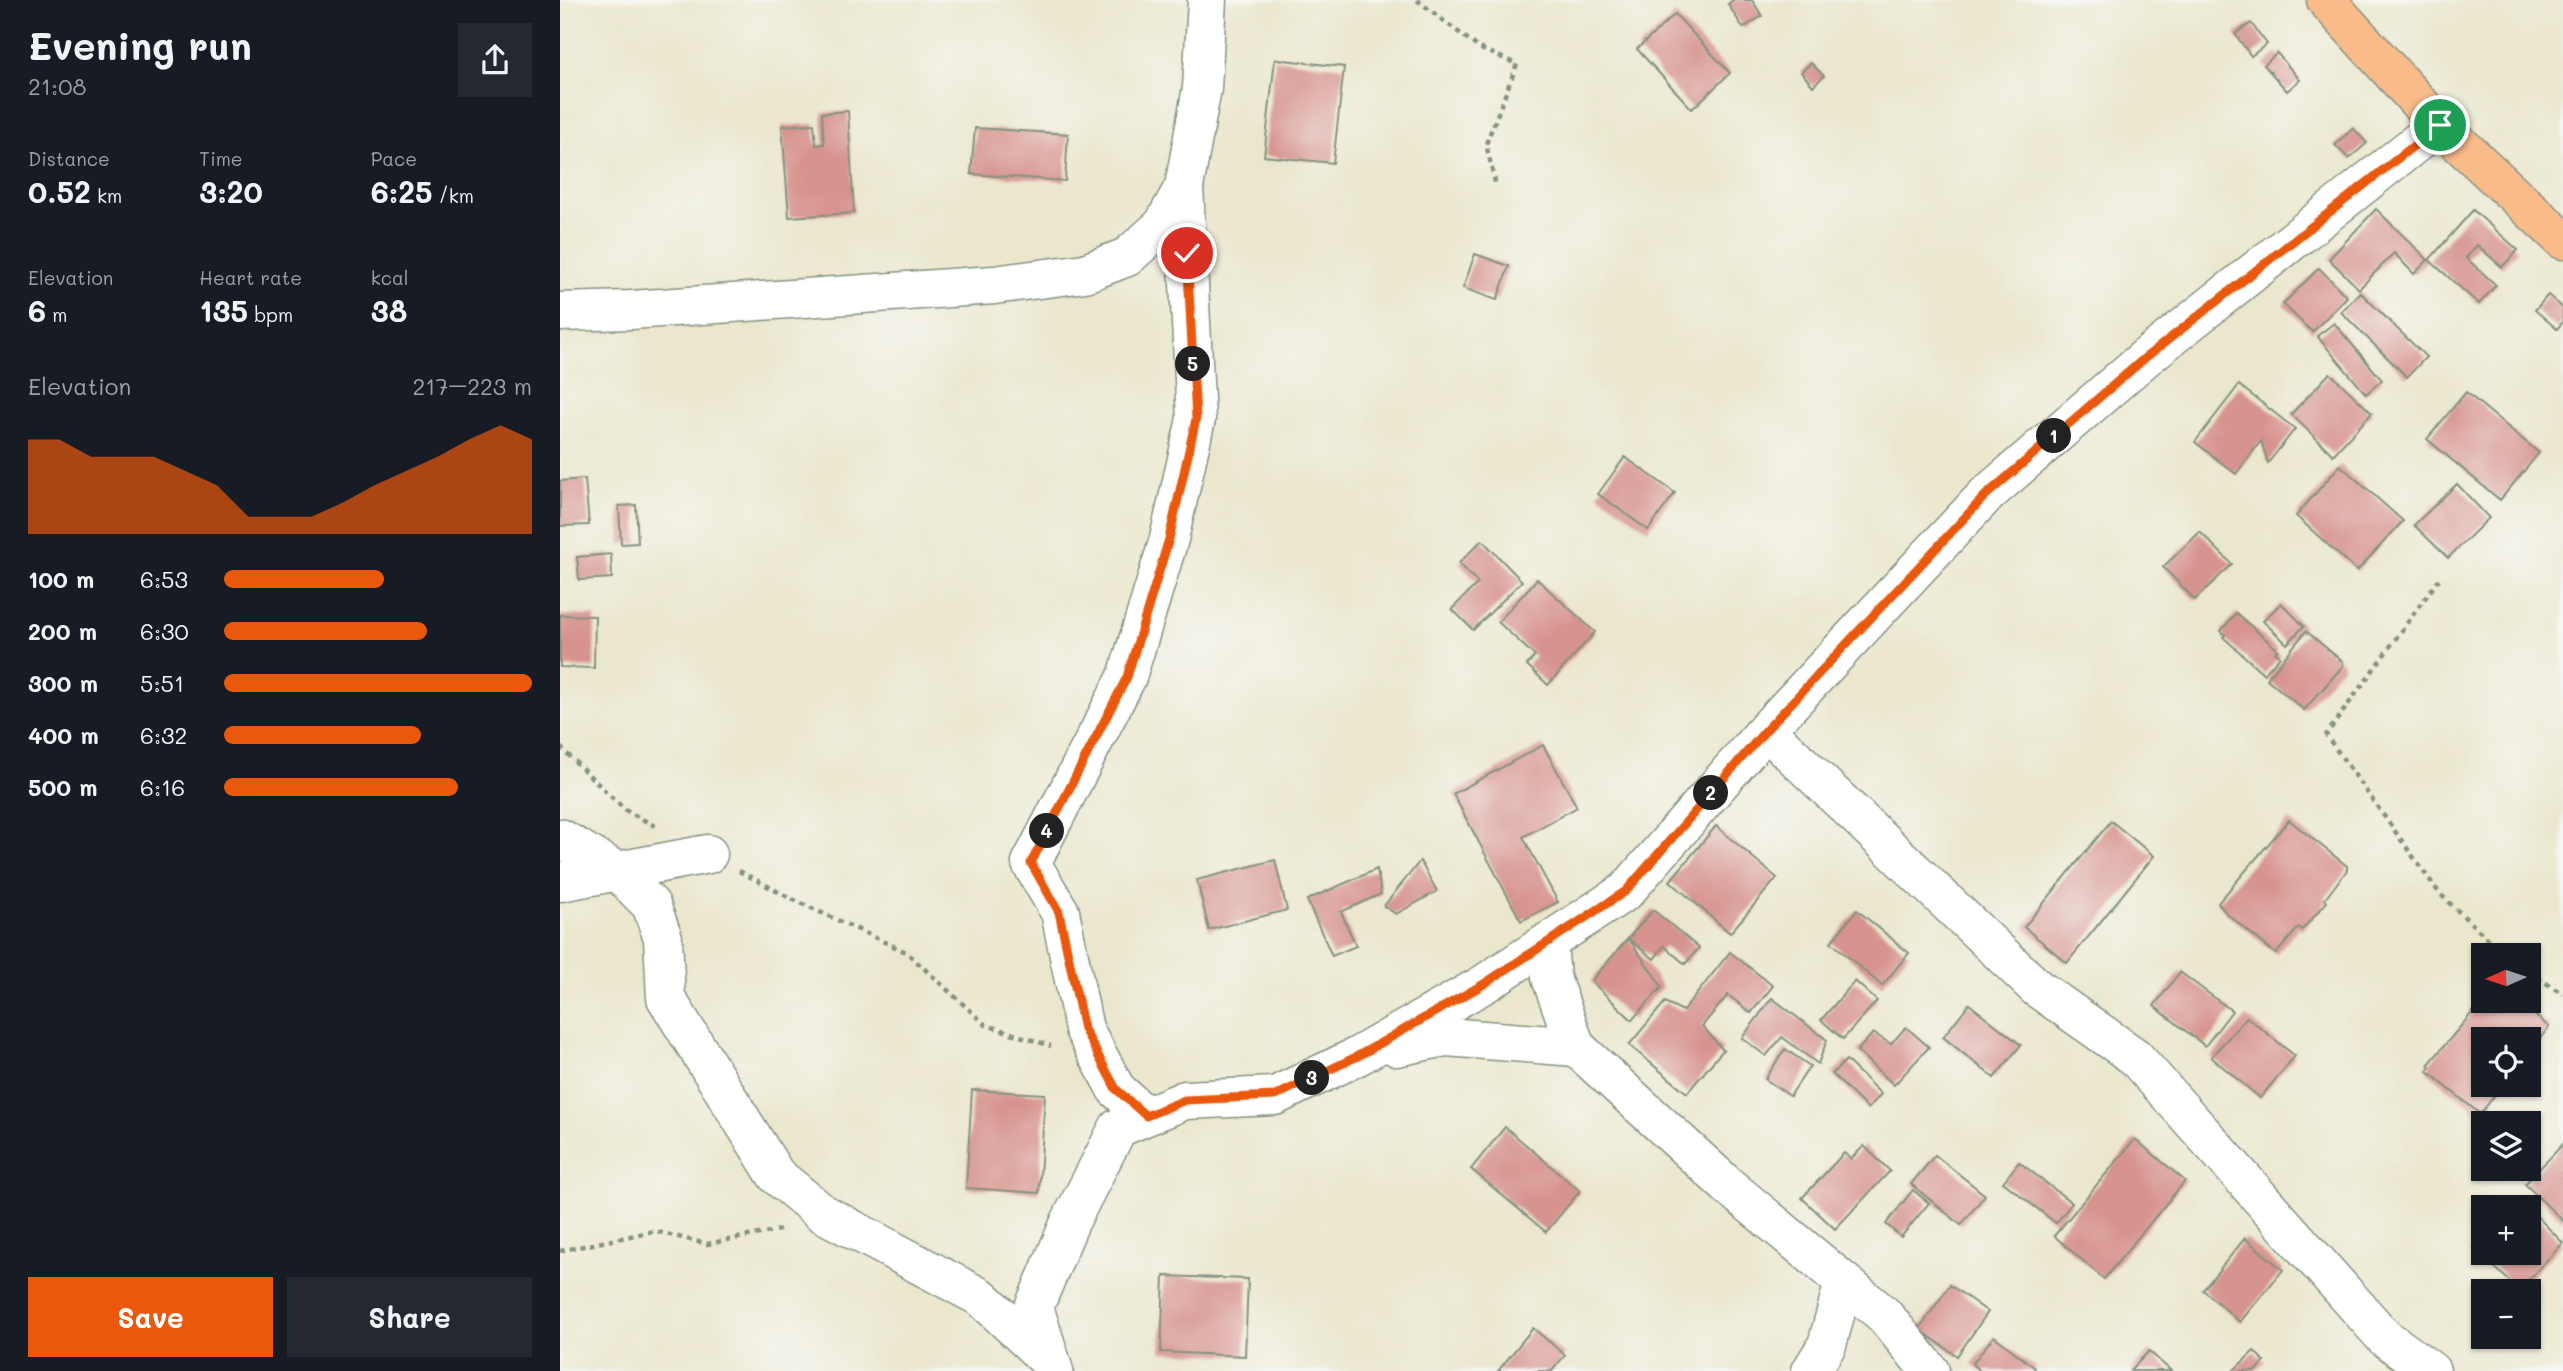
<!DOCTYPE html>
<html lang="en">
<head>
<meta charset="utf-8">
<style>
	:root { --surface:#171b24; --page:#242831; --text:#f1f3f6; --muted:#9ea1a6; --accent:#ea580c }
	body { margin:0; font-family:Mali,sans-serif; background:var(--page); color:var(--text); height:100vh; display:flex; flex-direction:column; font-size:26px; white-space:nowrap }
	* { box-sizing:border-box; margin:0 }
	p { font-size:23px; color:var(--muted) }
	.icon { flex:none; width:38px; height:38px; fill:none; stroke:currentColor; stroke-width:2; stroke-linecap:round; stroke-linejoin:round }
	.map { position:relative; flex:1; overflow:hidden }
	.drawer { display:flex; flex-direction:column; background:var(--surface); width:560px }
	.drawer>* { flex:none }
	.needle { width:46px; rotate:267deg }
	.fabs { position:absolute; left:1911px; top:943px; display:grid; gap:14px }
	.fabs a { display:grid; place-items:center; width:70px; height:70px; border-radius:0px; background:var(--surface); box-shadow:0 2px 5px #0004; font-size:35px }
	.pin { position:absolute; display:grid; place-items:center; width:60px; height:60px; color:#fff; margin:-30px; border:4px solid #fff; border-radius:50%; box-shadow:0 2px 7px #0007 }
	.km { position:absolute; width:35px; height:35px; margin:-18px; border-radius:50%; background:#222; color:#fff; font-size:19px; line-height:35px; text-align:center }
	.round { display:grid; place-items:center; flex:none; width:74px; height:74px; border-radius:0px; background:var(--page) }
	.headline { display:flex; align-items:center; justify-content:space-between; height:119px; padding:0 28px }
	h1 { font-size:38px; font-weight:800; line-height:52px }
	.stats { display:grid; grid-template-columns:repeat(3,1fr); gap:10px; height:119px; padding:7px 28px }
	.stats div { display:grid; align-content:center }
	.stats b { font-size:30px; font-weight:800 }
	.stats small { font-size:19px; font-weight:400 }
	.stats p { font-size:19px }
	.chart { height:196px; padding:14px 28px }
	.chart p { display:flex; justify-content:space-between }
	.chart svg { width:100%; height:126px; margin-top:7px; fill:var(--accent); opacity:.7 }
	.cta { display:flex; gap:14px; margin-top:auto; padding:14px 28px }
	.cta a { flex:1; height:80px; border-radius:0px; background:var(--accent); color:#fff; font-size:28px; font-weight:800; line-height:80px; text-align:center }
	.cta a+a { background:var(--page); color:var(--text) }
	ul { padding:0 28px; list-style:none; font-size:23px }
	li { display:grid; grid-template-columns:112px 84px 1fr; align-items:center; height:52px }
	li i { height:18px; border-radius:9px; background:var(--accent) }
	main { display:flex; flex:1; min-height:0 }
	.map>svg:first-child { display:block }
	.building { fill:#d7938d }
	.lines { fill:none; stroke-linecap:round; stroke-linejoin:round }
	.minor-casing { stroke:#859280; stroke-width:41 }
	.major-casing { stroke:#859280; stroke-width:41 }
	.path { stroke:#859280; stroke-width:4.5; stroke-dasharray:5 5; stroke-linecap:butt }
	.minor { stroke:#fff; stroke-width:38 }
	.major { stroke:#fabb8b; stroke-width:38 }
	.route-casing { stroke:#fff; stroke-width:14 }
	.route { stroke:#ea580c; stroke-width:9 }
</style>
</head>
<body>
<main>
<section class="drawer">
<div class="headline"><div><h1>Evening run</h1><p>21:08</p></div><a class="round"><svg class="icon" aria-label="share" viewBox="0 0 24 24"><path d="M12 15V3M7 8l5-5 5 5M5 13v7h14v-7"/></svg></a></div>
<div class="stats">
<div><p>Distance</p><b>0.52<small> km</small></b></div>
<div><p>Time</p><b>3:20</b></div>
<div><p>Pace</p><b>6:25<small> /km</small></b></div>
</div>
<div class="stats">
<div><p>Elevation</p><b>6<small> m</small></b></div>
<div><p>Heart rate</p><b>135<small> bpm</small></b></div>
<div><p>kcal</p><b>38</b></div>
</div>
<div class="chart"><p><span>Elevation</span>217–223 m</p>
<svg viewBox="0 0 160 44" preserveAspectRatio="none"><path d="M0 44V11L10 11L20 17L30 17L40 17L50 22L60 27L70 38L80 38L90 38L100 33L110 27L120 22L130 17L140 11L150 6L160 11V44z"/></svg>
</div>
<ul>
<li><b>100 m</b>6:53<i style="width:52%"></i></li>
<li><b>200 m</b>6:30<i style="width:66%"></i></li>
<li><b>300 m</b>5:51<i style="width:100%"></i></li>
<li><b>400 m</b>6:32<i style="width:64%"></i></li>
<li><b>500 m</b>6:16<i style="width:76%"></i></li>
</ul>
<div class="cta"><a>Save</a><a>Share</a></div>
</section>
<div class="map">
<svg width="2003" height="1371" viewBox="0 0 2003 1371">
	<rect width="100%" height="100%" fill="#f6f6f2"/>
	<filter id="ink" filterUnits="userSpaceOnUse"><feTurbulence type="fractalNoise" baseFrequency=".0143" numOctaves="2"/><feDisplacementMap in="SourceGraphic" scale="14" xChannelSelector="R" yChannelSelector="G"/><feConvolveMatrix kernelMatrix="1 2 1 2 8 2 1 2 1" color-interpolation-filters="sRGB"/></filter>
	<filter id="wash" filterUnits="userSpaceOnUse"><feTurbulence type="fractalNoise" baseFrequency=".00686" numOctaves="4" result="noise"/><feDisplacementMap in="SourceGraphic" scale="28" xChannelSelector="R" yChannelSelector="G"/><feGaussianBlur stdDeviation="1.57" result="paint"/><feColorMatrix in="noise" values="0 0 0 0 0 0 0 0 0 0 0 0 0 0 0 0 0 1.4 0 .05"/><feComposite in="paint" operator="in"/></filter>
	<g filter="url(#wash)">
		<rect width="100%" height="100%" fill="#ebe7cd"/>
		<g id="blocks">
			<g class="building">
				<polygon points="1173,0 1192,0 1202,16 1183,28 1168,4"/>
				<polygon points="1115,14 1170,73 1132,109 1077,49"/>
				<polygon points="1691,23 1707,44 1691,56 1675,34"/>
				<polygon points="1717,53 1740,80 1727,91 1704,65"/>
				<polygon points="715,59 784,67 773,163 704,156"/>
				<polygon points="1251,63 1264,76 1253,86 1241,72"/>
				<polygon points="288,111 294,213 229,217 222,126 254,124 256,145 264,144 262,113"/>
				<polygon points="415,128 508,134 505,181 411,174"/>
				<polygon points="1793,128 1807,143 1789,159 1775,145"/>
				<polygon points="1816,209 1868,260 1854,274 1834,253 1799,289 1769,259"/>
				<polygon points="1913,210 1958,250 1942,267 1917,245 1906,258 1936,285 1919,304 1869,260"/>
				<polygon points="915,254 949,266 937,300 903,288"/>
				<polygon points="1759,268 1787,297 1752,332 1723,304"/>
				<polygon points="1800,292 1866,357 1847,377 1781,312"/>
				<polygon points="1988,295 2003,308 2003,322 1997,329 1975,310"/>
				<polygon points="1774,323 1822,380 1806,394 1757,336"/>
				<polygon points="1770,373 1812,413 1773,455 1731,414"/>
				<polygon points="1679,385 1735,429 1708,463 1701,441 1676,474 1635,442"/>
				<polygon points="1906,392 1979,453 1940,500 1867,439"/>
				<polygon points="1065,457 1115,493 1088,530 1038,494"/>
				<polygon points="1780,465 1843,521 1797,571 1736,516"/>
				<polygon points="25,479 29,525 0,526 0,481"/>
				<polygon points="1897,484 1929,518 1888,558 1854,525"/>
				<polygon points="76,505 78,543 61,544 59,506"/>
				<polygon points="1640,532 1672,564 1635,600 1603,567"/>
				<polygon points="922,540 962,581 913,630 892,609 918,583 899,563"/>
				<polygon points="51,554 52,578 19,580 17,557"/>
				<polygon points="977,579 1035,632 988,685 967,665 975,656 938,622"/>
				<polygon points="1721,603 1744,626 1727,644 1703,621"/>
				<polygon points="1676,613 1718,650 1715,652 1720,656 1704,674 1663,637 1665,635 1661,631"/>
				<polygon points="0,615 35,616 34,668 0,667"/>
				<polygon points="1746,631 1783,662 1783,666 1744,710 1707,679"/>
				<polygon points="983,745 1017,807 963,837 998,902 961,921 893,794"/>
				<polygon points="1729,820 1787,866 1787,870 1765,899 1767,902 1742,930 1739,927 1716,954 1666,913 1658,903"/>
				<polygon points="1551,821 1594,856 1507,963 1464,927"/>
				<polygon points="1156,826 1217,878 1170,933 1110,881"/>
				<polygon points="715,860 727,910 649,930 637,880"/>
				<polygon points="860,861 877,891 836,914 824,906"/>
				<polygon points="817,869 821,894 781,912 796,946 772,956 747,900"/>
				<polygon points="1093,910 1139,948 1125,964 1104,946 1094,959 1069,939 1102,987 1072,1020 1031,981"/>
				<polygon points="1297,910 1349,953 1322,986 1271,942"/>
				<polygon points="1170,952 1213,986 1191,1013 1168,995 1142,1026 1163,1050 1127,1093 1069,1045 1105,1002 1123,1011"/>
				<polygon points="1620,972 1672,1011 1645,1046 1594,1006"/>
				<polygon points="1295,981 1317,1001 1283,1039 1261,1020"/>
				<polygon points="1212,998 1267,1040 1258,1064 1222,1037 1206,1056 1182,1038"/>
				<polygon points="1922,1001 1958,1001 1989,1027 1969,1053 1969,1040 1923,1040 1923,1085 1943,1085 1920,1114 1867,1071 1870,1067 1868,1065"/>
				<polygon points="1409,1004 1461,1045 1434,1078 1383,1037"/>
				<polygon points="1687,1017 1735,1056 1700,1098 1651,1057"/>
				<polygon points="1346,1027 1369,1047 1334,1085 1297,1051 1313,1033 1331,1044"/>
				<polygon points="1225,1049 1250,1066 1230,1096 1205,1079"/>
				<polygon points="1286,1060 1321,1094 1308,1109 1272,1074"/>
				<polygon points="412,1090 485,1094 479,1193 406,1188"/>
				<polygon points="945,1127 1020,1191 986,1232 911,1169"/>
				<polygon points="1575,1139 1625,1181 1544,1279 1494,1236"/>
				<polygon points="2003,1144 2003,1221 1965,1184"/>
				<polygon points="1304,1146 1330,1171 1275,1229 1242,1198 1284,1153 1291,1159"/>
				<polygon points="1375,1155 1425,1195 1401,1225 1351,1184"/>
				<polygon points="1459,1162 1512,1203 1496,1223 1443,1182"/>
				<polygon points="1353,1190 1369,1203 1341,1237 1326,1224"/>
				<polygon points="1969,1208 2003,1243 1959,1290 1914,1248 1923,1237 1923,1253 1969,1253"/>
				<polygon points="1685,1238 1723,1270 1680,1322 1643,1290"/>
				<polygon points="604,1276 688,1279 685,1356 601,1352"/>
				<polygon points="1390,1285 1428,1312 1397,1356 1359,1329"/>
				<polygon points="973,1328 1005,1355 992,1371 938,1371"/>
				<polygon points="1434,1336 1475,1368 1473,1371 1420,1371 1412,1364"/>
				<polygon points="1589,1351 1611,1371 1570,1371"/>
				<polygon points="1694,1351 1705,1362 1695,1371 1673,1371"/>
			</g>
		</g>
	</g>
	<g filter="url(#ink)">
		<use href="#blocks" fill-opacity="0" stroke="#859280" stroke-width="2"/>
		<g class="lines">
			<g class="minor-casing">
				<g id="minor">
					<polyline points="0,312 71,310 434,285 525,273 567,257 603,225 624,187 642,88 647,0"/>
					<polyline points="1206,730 1477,988 1575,1057 1824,1337 1871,1371"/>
					<polyline points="0,838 57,871 91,905 103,938 106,998 216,1175 262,1213 422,1298 490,1362"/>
					<polyline points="0,882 148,854"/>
					<polyline points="988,942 991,978 1016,1047 1167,1185 1324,1315 1370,1371"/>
					<polyline points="837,1047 886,1037 1016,1047"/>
					<polyline points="586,1116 556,1089 524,1029 500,912 471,863 567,677 609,539 636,419 624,187"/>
					<polyline points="494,1371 474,1307 510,1222 558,1128 625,1100 715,1096 798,1056 924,984 1066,891 1206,730 1425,496 1585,358 1879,125"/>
					<polyline points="1251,1371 1267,1345 1284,1282"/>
				</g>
			</g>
			<g class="major-casing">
				<polyline id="major" points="1766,0 1879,125 2003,240"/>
			</g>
			<g class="path">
				<polyline points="857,0 919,48 957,64 926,144 936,186"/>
				<polyline points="1879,579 1766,735 1880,894 1946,956"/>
				<polyline points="0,747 65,810 97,827"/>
				<polyline points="179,871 232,899 346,952 426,1025 491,1046"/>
				<polyline points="1969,972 2003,994"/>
				<polyline points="0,1251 94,1231 147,1244 225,1229"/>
			</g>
			<use href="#minor" class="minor"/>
			<use href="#major" class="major"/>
		</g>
	</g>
	<g class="lines" filter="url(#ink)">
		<g class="route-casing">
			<polyline id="route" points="627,253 636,419 609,539 567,677 471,863 499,912 524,1029 556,1089 586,1116 625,1100 715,1096 798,1056 924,984 1066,891 1206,730 1425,496 1585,358 1880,125"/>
		</g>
		<use href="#route" class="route"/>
	</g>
</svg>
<div class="fabs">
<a><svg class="needle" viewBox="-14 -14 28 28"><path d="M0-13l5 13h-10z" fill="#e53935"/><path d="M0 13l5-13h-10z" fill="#9ea1a6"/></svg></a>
<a><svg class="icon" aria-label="locate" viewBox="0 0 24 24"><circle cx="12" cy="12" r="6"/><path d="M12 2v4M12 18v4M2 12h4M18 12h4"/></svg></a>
<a><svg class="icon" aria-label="layers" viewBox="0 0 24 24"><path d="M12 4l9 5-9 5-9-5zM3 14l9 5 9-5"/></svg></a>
<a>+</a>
<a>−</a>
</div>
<div class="pin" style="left:1880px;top:125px;background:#1e9e55"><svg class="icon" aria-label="arrive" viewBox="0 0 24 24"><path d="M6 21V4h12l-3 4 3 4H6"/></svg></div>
<div class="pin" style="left:627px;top:253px;background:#d93025"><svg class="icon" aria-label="check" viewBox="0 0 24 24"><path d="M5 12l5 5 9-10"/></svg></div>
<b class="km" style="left:1494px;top:436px">1</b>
<b class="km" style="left:1151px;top:793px">2</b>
<b class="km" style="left:752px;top:1078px">3</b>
<b class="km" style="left:487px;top:831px">4</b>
<b class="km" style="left:633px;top:364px">5</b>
</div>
</main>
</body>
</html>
